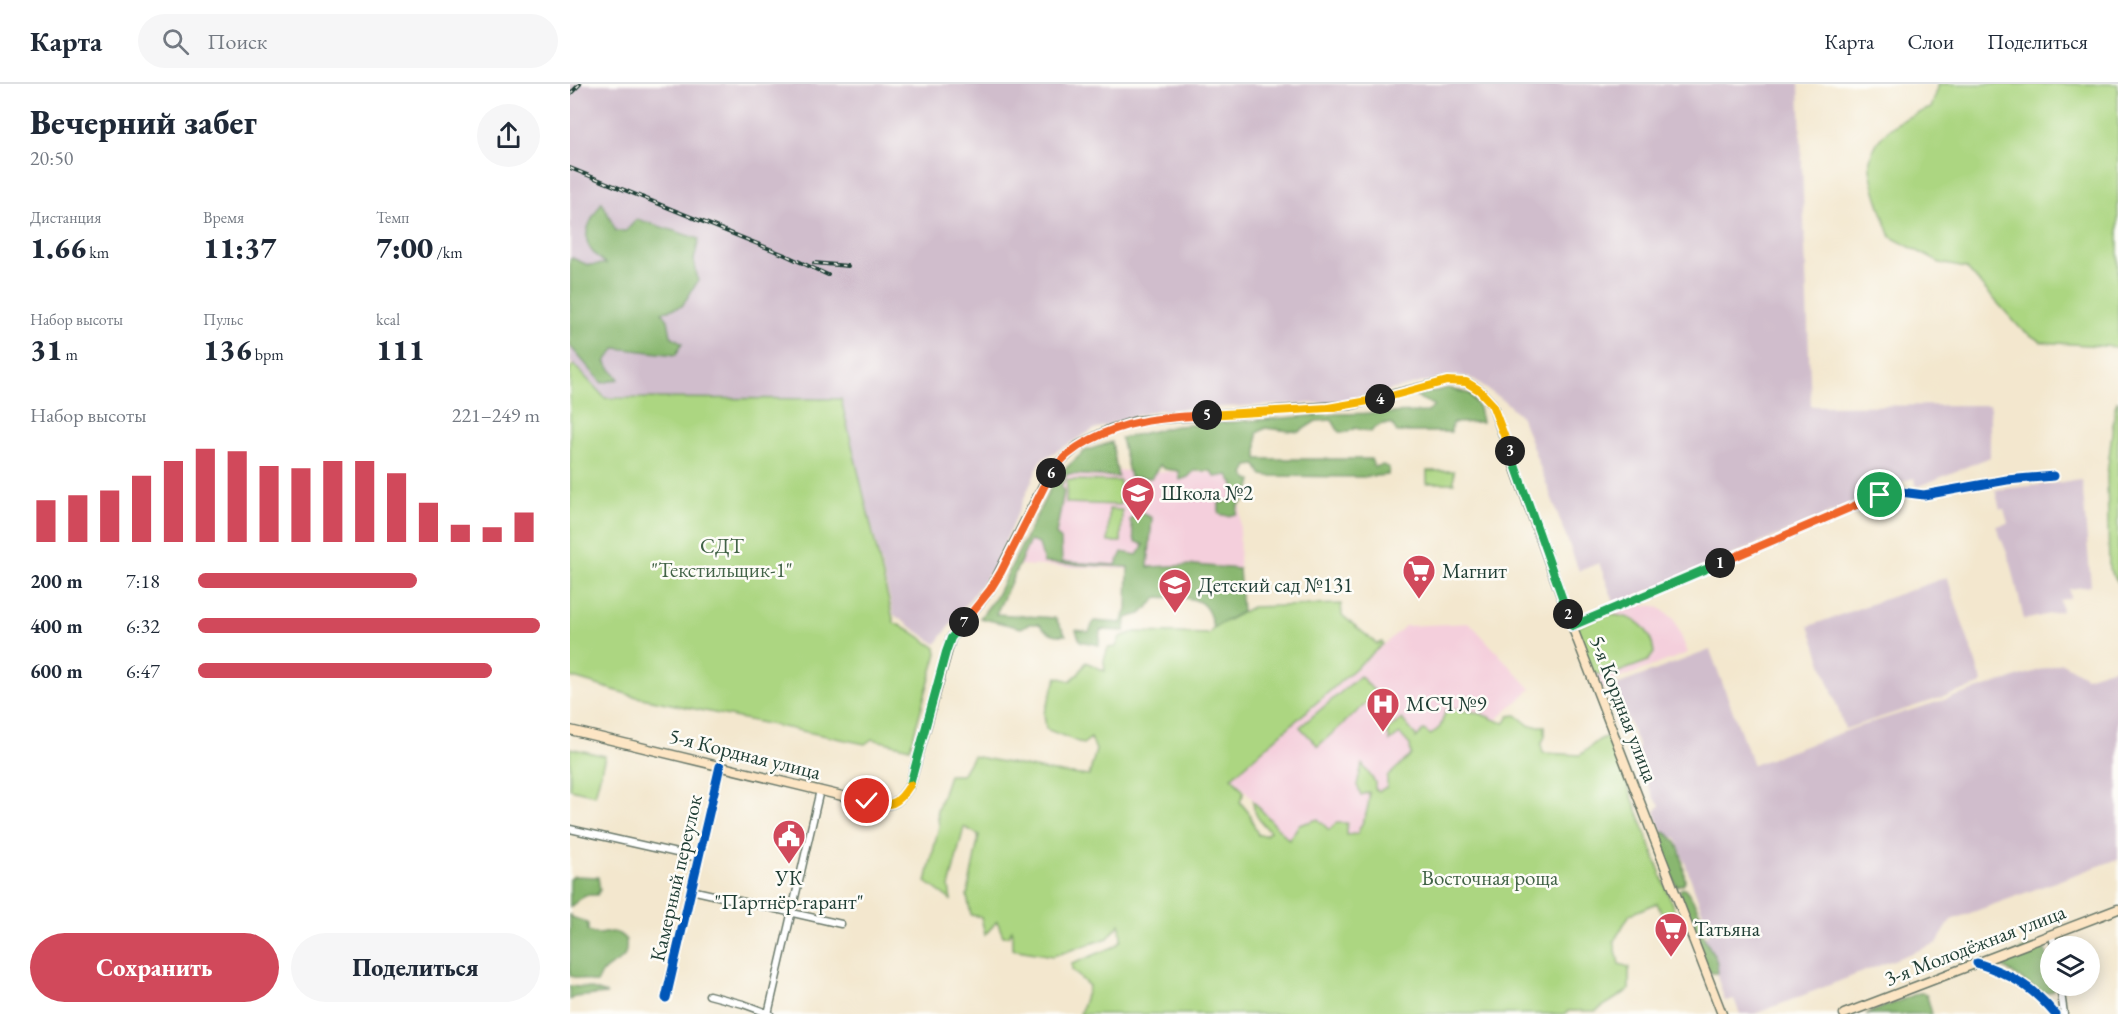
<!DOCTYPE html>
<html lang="ru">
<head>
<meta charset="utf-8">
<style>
	:root { --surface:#fff; --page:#f6f6f7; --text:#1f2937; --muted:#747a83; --line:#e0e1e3; --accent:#d1495b }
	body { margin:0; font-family:"EB Garamond",serif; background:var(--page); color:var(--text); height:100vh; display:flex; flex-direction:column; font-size:22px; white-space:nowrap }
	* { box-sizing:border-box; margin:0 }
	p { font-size:20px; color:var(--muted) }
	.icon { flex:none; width:33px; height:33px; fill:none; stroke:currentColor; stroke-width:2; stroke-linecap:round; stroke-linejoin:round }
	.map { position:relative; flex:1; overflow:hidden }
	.drawer { display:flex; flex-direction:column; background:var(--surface); width:570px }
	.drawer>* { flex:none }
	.buttons { position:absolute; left:1470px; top:852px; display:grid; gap:12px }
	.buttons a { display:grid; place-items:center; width:60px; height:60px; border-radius:50%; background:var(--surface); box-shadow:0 3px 15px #0003; font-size:30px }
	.pin { position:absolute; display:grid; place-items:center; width:51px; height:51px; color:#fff; margin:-26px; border:3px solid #fff; border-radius:50%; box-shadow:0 2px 6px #0007 }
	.km { position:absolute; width:30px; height:30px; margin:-15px; border-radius:50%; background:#222; color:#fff; font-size:16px; line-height:30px; text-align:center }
	.round { display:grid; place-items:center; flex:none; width:63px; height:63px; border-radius:32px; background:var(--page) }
	.overview { display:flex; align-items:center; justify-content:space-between; height:102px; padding:0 30px }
	h1 { font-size:33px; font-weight:800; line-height:45px }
	.stats { display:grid; grid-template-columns:repeat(3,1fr); gap:9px; height:102px; padding:6px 30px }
	.stats div { display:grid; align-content:center }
	.stats b { font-size:30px; font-weight:800 }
	.stats small { font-size:16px; font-weight:400 }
	.stats p { font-size:16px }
	.chart { height:168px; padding:12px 30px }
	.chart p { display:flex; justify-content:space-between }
	.chart svg { width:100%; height:108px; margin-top:6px; stroke:var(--accent); stroke-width:6 }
	.button { display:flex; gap:12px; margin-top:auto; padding:12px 30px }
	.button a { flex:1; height:69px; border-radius:36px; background:var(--accent); color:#fff; font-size:24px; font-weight:800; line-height:69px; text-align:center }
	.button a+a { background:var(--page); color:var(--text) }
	ul { padding:0 30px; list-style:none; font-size:20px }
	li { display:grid; grid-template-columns:96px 72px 1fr; align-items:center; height:45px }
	li i { height:15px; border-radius:8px; background:var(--accent) }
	header { display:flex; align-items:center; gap:36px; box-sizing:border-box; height:84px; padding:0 30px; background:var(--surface); border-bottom:2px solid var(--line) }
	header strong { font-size:28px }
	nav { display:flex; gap:33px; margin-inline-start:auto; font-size:21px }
	.search { width:420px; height:54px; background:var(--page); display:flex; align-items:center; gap:15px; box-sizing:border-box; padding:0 21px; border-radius:33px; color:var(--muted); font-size:22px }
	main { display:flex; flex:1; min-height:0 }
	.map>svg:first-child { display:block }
	.built { fill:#f4cfdc }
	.industrial { fill:#d0bdcc }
	.green { fill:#acd681; stroke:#668a5a; stroke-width:1.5 }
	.forest { fill:#89b76f; stroke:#547a52; stroke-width:1.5 }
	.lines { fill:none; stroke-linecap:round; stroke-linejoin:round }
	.street-casing { stroke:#69786a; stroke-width:9 }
	.secondary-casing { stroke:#69786a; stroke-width:11 }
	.street { stroke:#fff; stroke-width:6 }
	.secondary { stroke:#fce5c4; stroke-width:8 }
	.rail-casing { stroke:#1f3d34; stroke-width:4 }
	.rail { stroke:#fdfcf7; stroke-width:1.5; stroke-dasharray:4.5; stroke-linecap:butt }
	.cycleway-casing { stroke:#fdfcf7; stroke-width:13 }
	.cycleway { stroke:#0057b8; stroke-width:9 }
	.split-1-casing { stroke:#fff; stroke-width:12 }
	.split-2-casing { stroke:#fff; stroke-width:12 }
	.split-3-casing { stroke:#fff; stroke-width:12 }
	.split-4-casing { stroke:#fff; stroke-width:12 }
	.split-5-casing { stroke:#fff; stroke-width:12 }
	.split-6-casing { stroke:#fff; stroke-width:12 }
	.split-7-casing { stroke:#fff; stroke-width:12 }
	.split-8-casing { stroke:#fff; stroke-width:12 }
	.split-9-casing { stroke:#fff; stroke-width:12 }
	.split-1 { stroke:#f0652b; stroke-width:8 }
	.split-2 { stroke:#22a559; stroke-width:8 }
	.split-3 { stroke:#22a559; stroke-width:8 }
	.split-4 { stroke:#f5b400; stroke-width:8 }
	.split-5 { stroke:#f5b400; stroke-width:8 }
	.split-6 { stroke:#f0652b; stroke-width:8 }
	.split-7 { stroke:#f0652b; stroke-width:8 }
	.split-8 { stroke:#22a559; stroke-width:8 }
	.split-9 { stroke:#f5b400; stroke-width:8 }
	.labels { text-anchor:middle; stroke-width:5; stroke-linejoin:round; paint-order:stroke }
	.poi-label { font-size:21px; fill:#1f3d34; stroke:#fdfcf7; text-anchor:start }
	.park-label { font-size:21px; fill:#426347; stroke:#fdfcf7 }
	.street-label { font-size:21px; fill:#1f3d34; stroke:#fdfcf7 }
</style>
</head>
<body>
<header>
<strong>Карта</strong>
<div class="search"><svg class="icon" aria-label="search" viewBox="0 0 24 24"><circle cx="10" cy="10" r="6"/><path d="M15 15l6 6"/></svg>Поиск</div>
<nav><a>Карта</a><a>Слои</a><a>Поделиться</a></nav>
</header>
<main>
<section class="drawer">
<div class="overview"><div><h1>Вечерний забег</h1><p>20:50</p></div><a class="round"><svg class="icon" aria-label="share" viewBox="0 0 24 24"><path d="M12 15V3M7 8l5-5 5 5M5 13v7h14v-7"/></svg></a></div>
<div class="stats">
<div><p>Дистанция</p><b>1.66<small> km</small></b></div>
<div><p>Время</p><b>11:37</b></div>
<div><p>Темп</p><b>7:00<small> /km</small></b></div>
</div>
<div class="stats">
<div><p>Набор высоты</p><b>31<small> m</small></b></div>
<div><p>Пульс</p><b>136<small> bpm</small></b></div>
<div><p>kcal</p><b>111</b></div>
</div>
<div class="chart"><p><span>Набор высоты</span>221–249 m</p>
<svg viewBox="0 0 160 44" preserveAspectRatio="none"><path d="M5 44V27M15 44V25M25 44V23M35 44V17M45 44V11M55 44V6M65 44V7M75 44V13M85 44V14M95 44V11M105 44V11M115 44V16M125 44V28M135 44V37M145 44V38M155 44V32"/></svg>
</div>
<ul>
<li><b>200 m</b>7:18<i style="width:64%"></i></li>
<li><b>400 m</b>6:32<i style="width:100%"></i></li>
<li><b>600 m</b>6:47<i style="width:86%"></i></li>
</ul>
<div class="button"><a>Сохранить</a><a>Поделиться</a></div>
</section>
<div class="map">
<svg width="1548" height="930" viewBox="0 0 1548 930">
	<rect width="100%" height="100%" fill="#fdfcf7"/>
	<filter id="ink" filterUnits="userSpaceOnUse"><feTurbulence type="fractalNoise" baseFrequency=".0167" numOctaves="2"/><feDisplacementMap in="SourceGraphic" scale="12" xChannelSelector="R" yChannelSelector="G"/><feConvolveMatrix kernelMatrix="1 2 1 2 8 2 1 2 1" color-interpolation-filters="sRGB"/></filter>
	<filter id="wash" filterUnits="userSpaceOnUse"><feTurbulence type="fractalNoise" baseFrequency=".008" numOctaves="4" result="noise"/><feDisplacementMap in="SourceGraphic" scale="24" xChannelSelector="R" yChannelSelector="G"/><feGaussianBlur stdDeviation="1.35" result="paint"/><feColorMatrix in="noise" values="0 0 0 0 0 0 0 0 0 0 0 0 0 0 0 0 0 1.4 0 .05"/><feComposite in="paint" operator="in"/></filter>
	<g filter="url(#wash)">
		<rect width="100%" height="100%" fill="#f3e7ce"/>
		<g class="built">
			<polygon points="497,385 671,390 669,489 445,481"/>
			<polygon points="1066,521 1087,522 1104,535 1118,569 1042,597 1036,601 1032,607 1008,542"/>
			<polygon points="900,539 961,605 751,793 663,693 835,542"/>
		</g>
		<g class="industrial">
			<polygon points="0,0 1229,0 1241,322 1420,321 1420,373 1347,403 1344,394 1335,397 1045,521 1029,479 1009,487 951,332 933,316 899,293 879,292 771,318 587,326 525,345 471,376 424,483 366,560 324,531 271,316 35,314 0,278"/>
			<polygon points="1512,396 1521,502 1499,505 1500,514 1490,516 1492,527 1454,536 1441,479 1426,442 1438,439 1434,425 1430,425 1425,406"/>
			<polygon points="1377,493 1412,597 1410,601 1275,645 1239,542"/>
			<polygon points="1140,566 1183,681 1287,643 1492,579 1516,593 1548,583 1548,775 1381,836 1367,859 1185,930 1170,930 1164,915 1155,917 1134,852 1140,849 1106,754 1092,749 1085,728 1090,721 1084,714 1065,672 1069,663 1044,602"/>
		</g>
		<g class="green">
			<path d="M1368,0h180v263l-77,-5 -20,-13 -55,-61 -26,-5 -49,-26c-6,-16 -24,-62 -21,-77 6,-29 36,-44 61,-52l7,-20z"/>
			<polygon points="4,281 35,314 271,315 324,539 338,545 366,564 367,569 340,664 302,655 295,660 67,613 0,593 0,284"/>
			<polygon points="1548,316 1548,498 1539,485 1537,391 1545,323"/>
			<rect x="857" y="387" width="27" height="12"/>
			<polygon points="497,396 550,397 550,421 496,419"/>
			<polygon points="539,425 552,426 551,458 538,458"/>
			<path d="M771,520l1,11 35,29 5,-2 1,2 -151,133 12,15 -4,10 9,11 9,22h8l4,-4c-9,-8 -17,-17 -17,-30l36,39 10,-15 19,-6 11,11 7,-7h11v12l10,-1c7,-14 13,-26 12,-42l-8,3 -4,-10 5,-21 13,18v7l4,2 8,-4v-10l24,-22 -1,-10 -10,-11 -10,7 -3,-11 15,-11 14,17v2l8,-8 7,5 9,-8 6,-17c13,0 28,0 40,6 8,3 11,6 19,7l4,-7 7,-1 14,11h15v10l-4,9 2,8 37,2 19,-15 10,-5 67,180 -11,7 -8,-19 -27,11 -16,27 5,23 10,3v23l-33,21h-28l-3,3h-485l9,-28 -17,-16v-6l44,-18 5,-6 -1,-16 -12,14 -55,18 -41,-7v-19l-4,6h-5l-6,-15 -12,14 -4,-18 -10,-2 -4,-19 12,-61 -15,-8 -15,60 2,13 -25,-18 13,-56 -2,-15 12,-36h13l11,-19 81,16 35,4 7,-26 -5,-12 -8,6 -37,-15 -2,-16 13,-36 13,4 9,-8 7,-11 19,9 -1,-11 4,-12 8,-1 4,-10 15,-5 74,2 4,-6 39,-21z"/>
			<path d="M1035,531c27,-1 46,10 49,38l-6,8 -40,15 -16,-3 -16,-42 1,-4z"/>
			<polygon points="790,592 807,610 748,662 730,643"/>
			<polygon points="0,664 35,672 25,711 0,705"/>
		</g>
		<g class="forest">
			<path d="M32,118l14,29h10l11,-12 62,20 -5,21 4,21 -16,25 -20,6 6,8 3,16 11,7 -6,12 -60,-7 -11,14 14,17 -17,4 -32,-37v-86l2,-2 16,7 18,-1c-4,-4 -11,-8 -14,-13 -13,-16 1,-35 10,-49z"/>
			<polygon points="878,304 900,310 909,324 912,338 882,339 881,348 827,348 822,340 812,340 804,344 801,348 785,344 778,348 769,348 762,336 746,337 729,348 695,344 687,349 687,375 801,375 804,383 813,381 819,384 818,391 793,393 700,392 692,391 686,381 678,382 674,390 677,395 682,396 678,413 668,422 667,430 658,432 649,430 649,419 662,416 664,400 658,391 645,393 641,387 624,387 618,393 610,396 609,387 595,385 590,381 581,394 560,393 551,354 606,342 768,330 858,328 864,321 844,312"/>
			<path d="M542,358l6,35 -51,-3 -6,13 3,4 -8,43 5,6 1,22 54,3 6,-13 15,3 7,-10 -9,-4 -5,-21 9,-9 13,7 -4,49 47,-2 44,4 3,43 -29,16c-6,-36 -25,-29 -55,-31l-17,17 -15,4 -1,13 -25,-1 -1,15 -19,-4 -4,-11 13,2 5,-11 27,2 6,-14 1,-42 -84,-4 -5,-19 -9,-3 -34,73 59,4 11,17c-12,1 -19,-2 -27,-11h-10l-8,4 -41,-10 17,-23 59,-118 29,-26z"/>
			<path d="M1094,748c18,7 19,33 21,49l-2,3 -7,2 -15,-39 -1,-13z"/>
			<polygon points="4,792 28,793 30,806 27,811 15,811 0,823 0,795"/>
			<path d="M1112,804h3c3,3 15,24 16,28 3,7 0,13 2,19 5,13 17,23 14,38h-6l-6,-6 -10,-23 -4,-27 -10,-15 -1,-12z"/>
			<path d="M0,830l1,3 12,4 5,3v7c15,9 24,-8 38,9 2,24 -8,18 -21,30 -4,3 -5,8 -8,13l-27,-7z"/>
			<path d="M1471,861c10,10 9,27 9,41l5,1 -2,4c-3,1 -7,2 -10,2 -7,-2 -31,-21 -40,-26l-2,-4c6,-10 28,-16 40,-18z"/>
			<polygon points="0,902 19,904 37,910 5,913 0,916"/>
			<polygon points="1349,909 1354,909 1357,912 1362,930 1296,930"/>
		</g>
	</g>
	<g filter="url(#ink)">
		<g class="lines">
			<g class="street-casing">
				<g id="street">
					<polyline points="1002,542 1310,411 1331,408 1354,411 1437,396 1484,392"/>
					<polyline points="0,745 129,774"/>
					<polyline points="121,806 271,840"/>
					<polyline points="1482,850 1484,862"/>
					<path d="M1407,879c33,11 55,23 78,51"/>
					<polyline points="1490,902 1494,930"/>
					<polyline points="139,911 173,920 200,930"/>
					<polyline points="96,914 150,682"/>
					<polyline points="198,930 250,706"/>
				</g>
			</g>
			<g class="secondary-casing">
				<g id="secondary">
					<path d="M0,646l297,72c24,5 30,4 43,-17l41,-147 39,-48 56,-110 10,-15 22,-19 33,-17 25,-8 20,-2 195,-14 96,-24 19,1 13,8 13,14 80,222 150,388"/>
					<polyline points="1274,930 1548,825"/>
				</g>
			</g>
			<use href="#street" class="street"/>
			<use href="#secondary" class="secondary"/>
			<g class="rail-casing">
				<g id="rail">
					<polyline points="0,10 10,0"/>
					<polyline points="0,84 215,171 258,191"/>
					<polyline points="244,179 278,182"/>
				</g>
			</g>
			<use href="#rail" class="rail"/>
			<g class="cycleway-casing">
				<g id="cycleway">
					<polyline points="1002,542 1310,411 1331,408 1354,411 1437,396 1484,392"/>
					<path d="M1407,879c33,11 55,23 78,51"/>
					<polyline points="96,914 150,682"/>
				</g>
			</g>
			<use href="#cycleway" class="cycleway"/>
		</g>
	</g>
	<g class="lines" filter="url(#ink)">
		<g class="split-1-casing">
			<polyline id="split-1" points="1150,479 1310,411"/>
		</g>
		<g class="split-2-casing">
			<polyline id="split-2" points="998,530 1002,542 1150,479"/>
		</g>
		<g class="split-3-casing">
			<polyline id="split-3" points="940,367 998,530"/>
		</g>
		<g class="split-4-casing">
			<polyline id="split-4" points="810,315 877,297 896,298 909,306 922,320 940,367"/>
		</g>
		<g class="split-5-casing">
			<polyline id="split-5" points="637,331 758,324 810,315"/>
		</g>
		<g class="split-6-casing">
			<path id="split-6" d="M481,389c10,-15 23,-25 39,-33 39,-21 74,-22 117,-25"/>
		</g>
		<g class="split-7-casing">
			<polyline id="split-7" points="394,538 420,506 431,488 481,389"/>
		</g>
		<g class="split-8-casing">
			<polyline id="split-8" points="340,701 376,568 381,554 394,538"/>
		</g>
		<g class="split-9-casing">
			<path id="split-9" d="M297,717c24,6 30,5 43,-16"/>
		</g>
		<use href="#split-1" class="split-1"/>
		<use href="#split-2" class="split-2"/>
		<use href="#split-3" class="split-3"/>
		<use href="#split-4" class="split-4"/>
		<use href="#split-5" class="split-5"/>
		<use href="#split-6" class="split-6"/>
		<use href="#split-7" class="split-7"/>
		<use href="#split-8" class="split-8"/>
		<use href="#split-9" class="split-9"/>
	</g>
	<defs>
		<g id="school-pin" transform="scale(1.725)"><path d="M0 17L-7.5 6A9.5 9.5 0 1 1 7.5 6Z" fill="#d1495b" stroke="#fdfcf7"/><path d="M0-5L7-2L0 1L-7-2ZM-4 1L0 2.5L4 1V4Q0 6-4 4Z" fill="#fff"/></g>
		<g id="supermarket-pin" transform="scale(1.725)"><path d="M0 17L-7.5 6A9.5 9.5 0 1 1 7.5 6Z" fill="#d1495b" stroke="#fdfcf7"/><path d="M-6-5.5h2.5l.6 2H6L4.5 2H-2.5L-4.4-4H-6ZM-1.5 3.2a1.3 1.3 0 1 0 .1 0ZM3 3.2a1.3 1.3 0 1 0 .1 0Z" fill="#fff"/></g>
		<g id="hospital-pin" transform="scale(1.725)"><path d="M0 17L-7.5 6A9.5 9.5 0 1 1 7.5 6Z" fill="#d1495b" stroke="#fdfcf7"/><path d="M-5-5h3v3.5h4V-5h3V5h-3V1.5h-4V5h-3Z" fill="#fff"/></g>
		<g id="civic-pin" transform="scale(1.725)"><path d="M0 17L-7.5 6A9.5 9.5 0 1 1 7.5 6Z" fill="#d1495b" stroke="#fdfcf7"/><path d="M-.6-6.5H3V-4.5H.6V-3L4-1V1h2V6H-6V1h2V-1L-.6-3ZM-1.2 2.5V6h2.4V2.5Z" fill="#fff"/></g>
	</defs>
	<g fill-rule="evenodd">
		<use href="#school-pin" x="568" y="409"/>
		<use href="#supermarket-pin" x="849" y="487"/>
		<use href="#school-pin" x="605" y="501"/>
		<use href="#hospital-pin" x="813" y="620"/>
		<use href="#civic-pin" x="219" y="752"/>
		<use href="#supermarket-pin" x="1101" y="845"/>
	</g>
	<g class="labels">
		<g class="poi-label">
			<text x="591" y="416">Школа №2</text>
			<text x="872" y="494">Магнит</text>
			<text x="628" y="508">Детский сад №131</text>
			<text x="836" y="627">МСЧ №9</text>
			<text x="219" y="801" text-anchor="middle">УК<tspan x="219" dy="24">"Партнёр-гарант"</tspan></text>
			<text x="1124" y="852">Татьяна</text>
		</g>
		<g class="park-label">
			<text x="152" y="469">СДТ<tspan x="152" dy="24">"Текстильщик-1"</tspan></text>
			<text x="920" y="801">Восточная роща</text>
		</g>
		<g class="street-label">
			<text transform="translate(1054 625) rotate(69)" y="7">5-я Кордная улица</text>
			<text transform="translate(175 670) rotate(14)" y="7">5-я Кордная улица</text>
			<text transform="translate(106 794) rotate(-77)" y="7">Камерный переулок</text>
			<text transform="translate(1405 861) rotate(-21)" y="7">3-я Молодёжная улица</text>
		</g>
	</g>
</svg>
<div class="buttons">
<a><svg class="icon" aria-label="layers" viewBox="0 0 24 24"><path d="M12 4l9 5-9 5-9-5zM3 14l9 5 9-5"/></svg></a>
</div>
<div class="pin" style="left:1310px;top:411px;background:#1e9e55"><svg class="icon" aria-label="arrive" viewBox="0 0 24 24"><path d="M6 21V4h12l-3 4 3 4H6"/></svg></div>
<div class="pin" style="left:297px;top:717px;background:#d93025"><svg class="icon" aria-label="check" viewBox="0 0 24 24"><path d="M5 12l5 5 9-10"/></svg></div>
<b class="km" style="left:1150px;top:479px">1</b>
<b class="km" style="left:998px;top:530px">2</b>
<b class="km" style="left:940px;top:367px">3</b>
<b class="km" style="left:810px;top:315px">4</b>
<b class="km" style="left:637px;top:331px">5</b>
<b class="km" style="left:481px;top:389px">6</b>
<b class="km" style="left:394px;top:538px">7</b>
</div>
</main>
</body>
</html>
